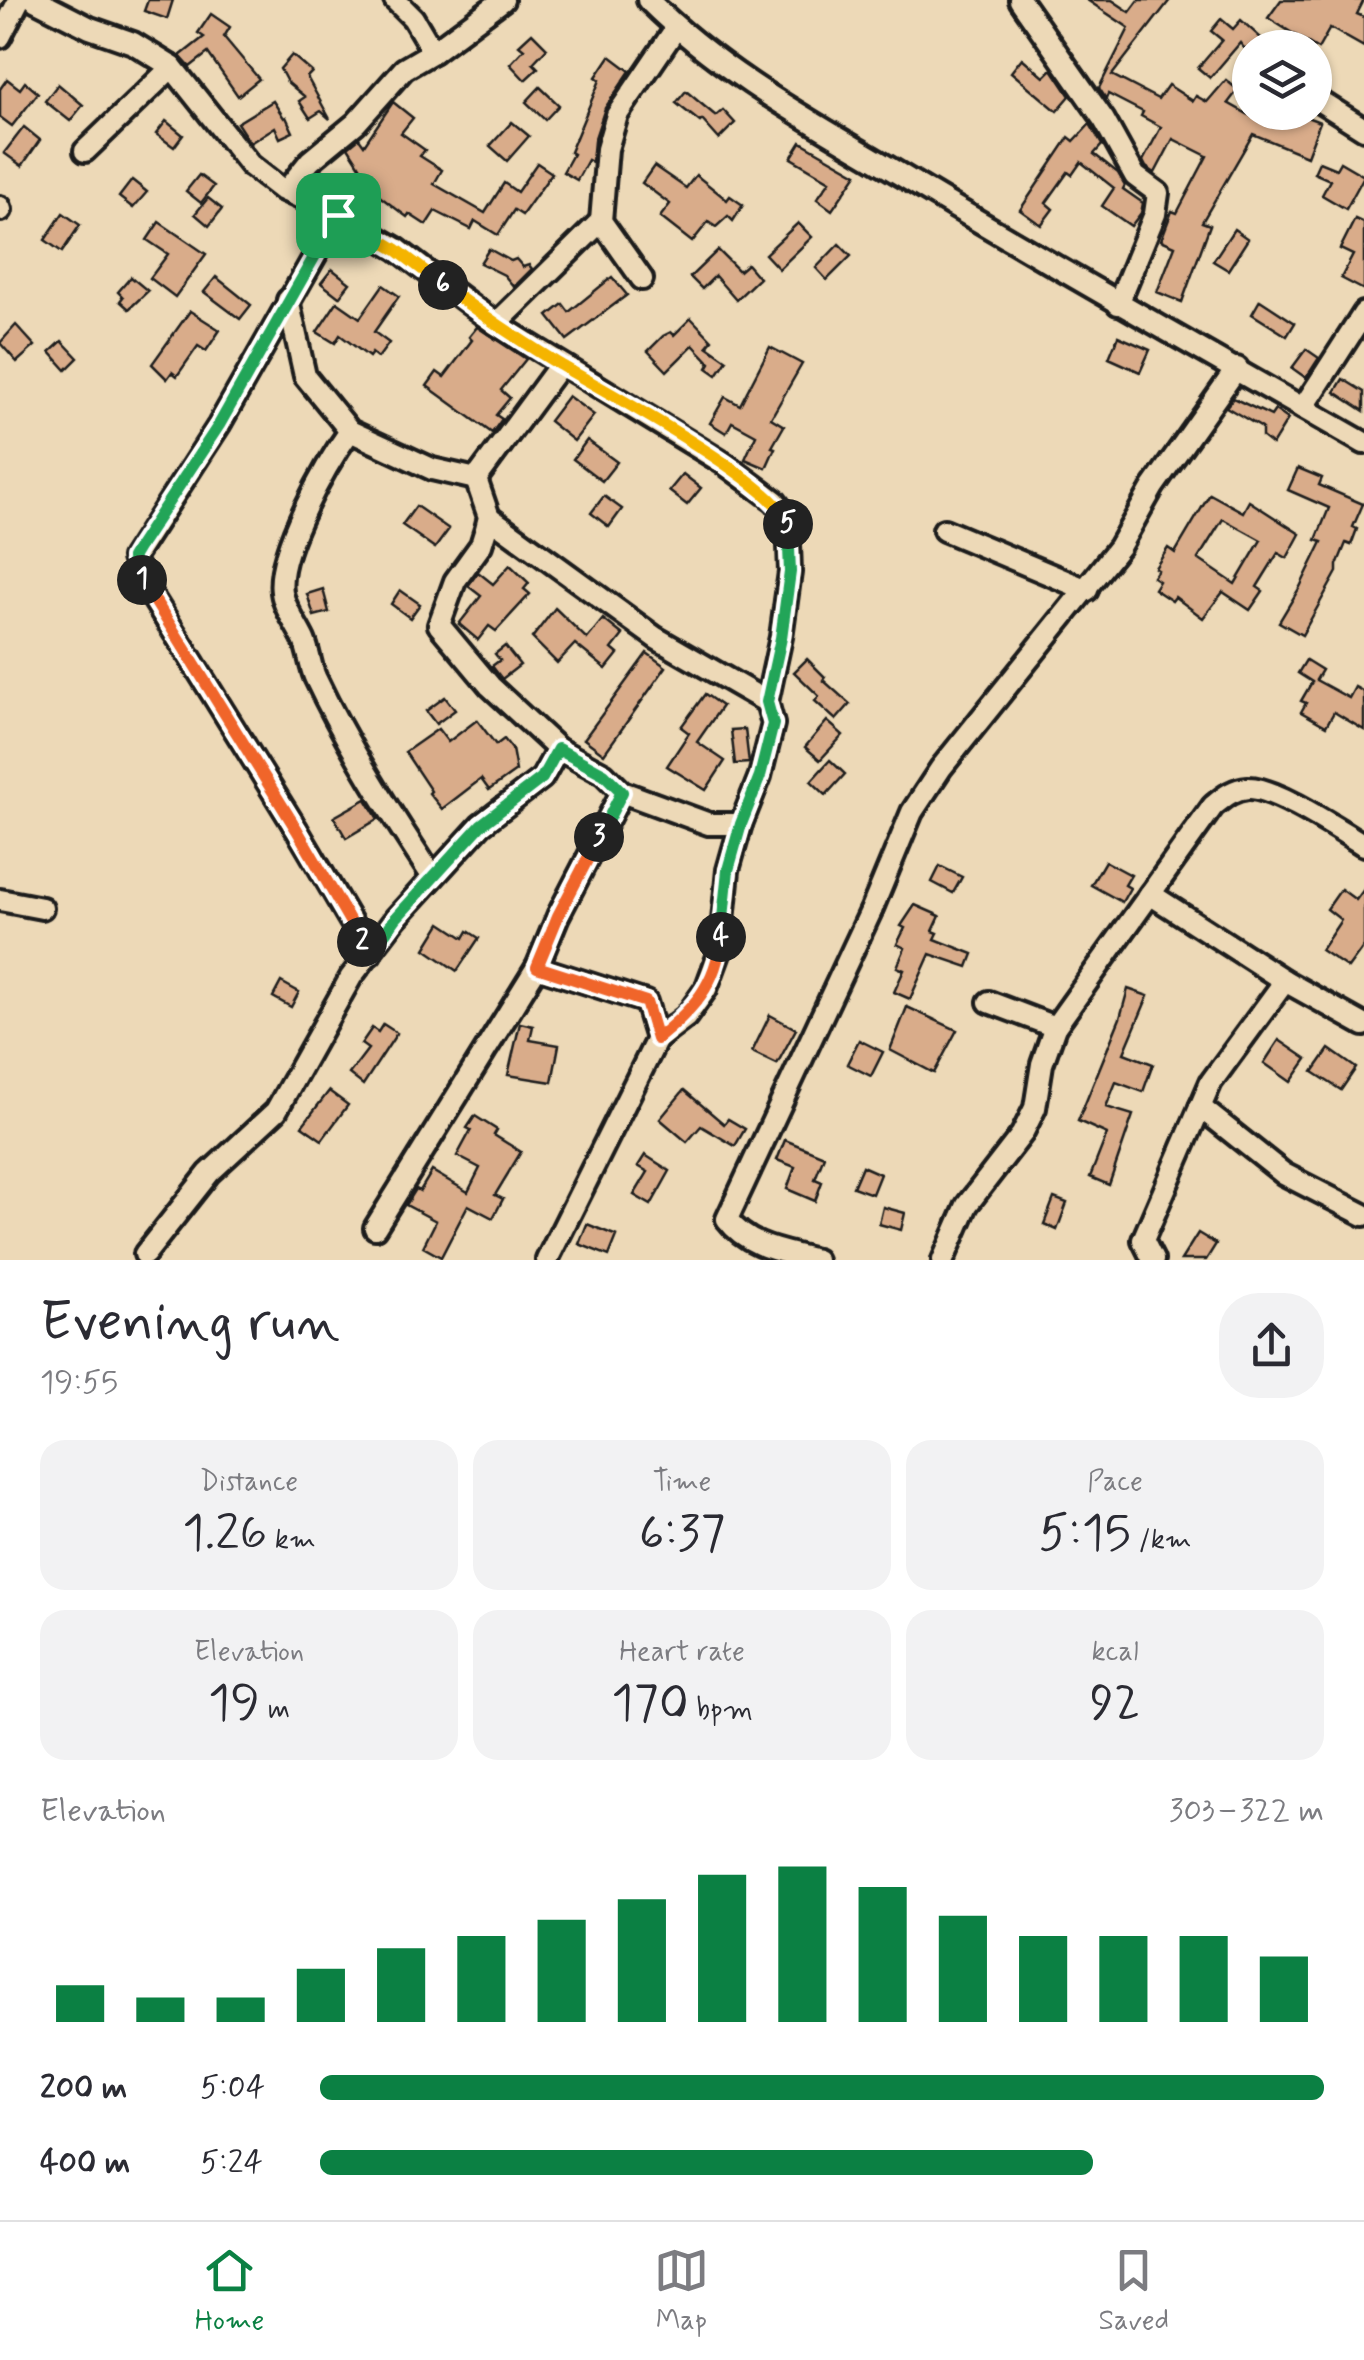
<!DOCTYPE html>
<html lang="en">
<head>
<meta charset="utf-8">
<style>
	:root { --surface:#fff; --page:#f2f2f3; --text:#2b2b33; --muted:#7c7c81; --line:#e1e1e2; --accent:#0b8043 }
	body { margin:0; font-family:Mynerve,sans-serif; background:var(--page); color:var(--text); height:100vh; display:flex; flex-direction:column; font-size:38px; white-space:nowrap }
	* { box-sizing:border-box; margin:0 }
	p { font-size:32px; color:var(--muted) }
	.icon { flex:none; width:55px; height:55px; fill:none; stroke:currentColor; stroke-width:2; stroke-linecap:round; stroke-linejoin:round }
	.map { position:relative; height:1260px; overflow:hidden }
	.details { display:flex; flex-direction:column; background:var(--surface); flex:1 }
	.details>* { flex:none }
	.controls { position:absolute; left:1232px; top:30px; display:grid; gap:20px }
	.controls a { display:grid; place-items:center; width:100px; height:100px; border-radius:50%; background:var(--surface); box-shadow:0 2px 8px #0004; font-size:50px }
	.pin { position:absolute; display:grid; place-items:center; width:85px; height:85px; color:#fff; margin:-42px; border-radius:20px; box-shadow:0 5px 15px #0006 }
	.km { position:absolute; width:50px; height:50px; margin:-25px; border-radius:50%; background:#222; color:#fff; font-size:28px; line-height:50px; text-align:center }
	.round { display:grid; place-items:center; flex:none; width:105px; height:105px; border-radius:40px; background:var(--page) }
	.head { display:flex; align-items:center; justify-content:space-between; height:170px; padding:0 40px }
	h1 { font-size:55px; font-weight:600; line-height:75px }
	.stats { display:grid; grid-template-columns:repeat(3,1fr); gap:15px; height:170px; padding:10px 40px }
	.stats div { display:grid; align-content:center; border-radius:25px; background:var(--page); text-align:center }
	.stats b { font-size:50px; font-weight:600 }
	.stats small { font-size:28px; font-weight:400 }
	.stats p { font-size:28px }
	.chart { height:280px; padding:20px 40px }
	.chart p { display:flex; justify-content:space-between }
	.chart svg { width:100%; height:180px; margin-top:10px; stroke:var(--accent); stroke-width:6 }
	ul { padding:0 40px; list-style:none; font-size:32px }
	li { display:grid; grid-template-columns:160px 120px 1fr; align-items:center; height:75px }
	li i { height:25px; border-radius:12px; background:var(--accent) }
	.dock { display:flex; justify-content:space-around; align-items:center; height:140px; border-top:2px solid var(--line); background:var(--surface); font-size:28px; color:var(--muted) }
	.dock a { display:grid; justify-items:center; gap:5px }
	.dock .on { color:var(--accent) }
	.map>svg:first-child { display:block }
	.building { fill:#d9ac8a; stroke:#1c1c1c; stroke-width:2.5; fill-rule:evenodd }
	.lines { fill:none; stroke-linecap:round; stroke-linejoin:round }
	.minor-casing { stroke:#1c1c1c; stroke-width:28 }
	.minor { stroke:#edd9b7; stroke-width:20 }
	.split-1-casing { stroke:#fff; stroke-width:20 }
	.split-2-casing { stroke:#fff; stroke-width:20 }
	.split-3-casing { stroke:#fff; stroke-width:20 }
	.split-4-casing { stroke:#fff; stroke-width:20 }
	.split-5-casing { stroke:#fff; stroke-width:20 }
	.split-6-casing { stroke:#fff; stroke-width:20 }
	.split-7-casing { stroke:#fff; stroke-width:20 }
	.split-1 { stroke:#22a559; stroke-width:12 }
	.split-2 { stroke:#f0652b; stroke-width:12 }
	.split-3 { stroke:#22a559; stroke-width:12 }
	.split-4 { stroke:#f0652b; stroke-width:12 }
	.split-5 { stroke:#22a559; stroke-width:12 }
	.split-6 { stroke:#f5b400; stroke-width:12 }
	.split-7 { stroke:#f5b400; stroke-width:12 }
</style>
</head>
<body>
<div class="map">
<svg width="1364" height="1260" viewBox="0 0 1364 1260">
	<rect width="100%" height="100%" fill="#edd9b7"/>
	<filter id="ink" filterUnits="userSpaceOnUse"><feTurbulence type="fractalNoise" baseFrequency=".01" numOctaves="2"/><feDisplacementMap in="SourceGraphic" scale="20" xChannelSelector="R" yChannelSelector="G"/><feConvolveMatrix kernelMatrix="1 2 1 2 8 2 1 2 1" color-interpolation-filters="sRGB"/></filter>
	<g filter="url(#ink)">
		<g class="building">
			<polygon points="148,0 173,0 167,19 144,11"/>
			<polygon points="1087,0 1112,0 1130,12 1139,0 1170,0 1112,75 1158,99 1168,85 1193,101 1196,96 1207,102 1226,80 1238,90 1228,103 1265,124 1269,112 1284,112 1295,117 1296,113 1320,122 1307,156 1253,134 1202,222 1210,225 1182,302 1157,292 1175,246 1161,240 1172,211 1177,213 1207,156 1173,139 1155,173 1146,167 1143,161 1161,127 1141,116 1143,112 1108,94 1106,99 1099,88 1129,28"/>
			<polygon points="1281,0 1364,0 1357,14 1364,17 1364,47 1330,28 1318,49 1268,18"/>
			<polygon points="211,14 230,27 224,37 259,79 238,96 208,53 190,67 180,56 204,37 198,33"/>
			<polygon points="1221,19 1233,29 1241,20 1261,38 1261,42 1256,48 1244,48 1240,43 1210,78 1198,68 1222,40 1211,31"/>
			<polygon points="532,33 547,48 533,63 538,68 525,80 510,64 524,49 519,45"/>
			<polygon points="292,55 312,72 307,77 330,119 321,111 310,118 299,101 305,97 287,82 280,69"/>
			<polygon points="610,56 630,71 605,108 594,141 592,162 588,160 577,180 563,172 573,154 570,152 600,80 596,77"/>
			<polygon points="1022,58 1044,77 1052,69 1070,96 1057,111 1011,72"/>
			<polygon points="7,79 20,89 25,82 38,93 12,126 0,117 0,89"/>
			<polygon points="58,84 83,105 70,121 45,101"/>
			<polygon points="540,87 559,105 545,120 526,102"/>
			<polygon points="686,91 716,116 723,110 735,123 719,139 702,120 700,122 676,103"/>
			<polygon points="273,101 284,118 286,117 293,132 280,138 275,127 250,143 237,123"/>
			<polygon points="393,102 413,118 401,133 425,150 420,156 442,170 434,184 485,213 504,183 517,192 537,163 552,173 522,215 514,210 498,235 475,221 471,229 435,211 426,225 409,214 407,217 378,195 374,200 358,188 367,177 348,147 359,138 364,145"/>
			<polygon points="166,121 183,135 174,147 156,134"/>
			<polygon points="512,122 529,136 507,161 490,146"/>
			<polygon points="1090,124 1102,145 1094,154 1118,173 1125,185 1123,189 1143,203 1141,213 1131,226 1102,206 1114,188 1081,162 1072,175 1068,172 1046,203 1053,209 1041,225 1020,210 1069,137 1074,141"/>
			<polygon points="24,127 40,140 22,166 4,153"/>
			<polygon points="801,142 857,174 832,210 817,199 830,181 791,158"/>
			<polygon points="1319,162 1336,169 1340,162 1364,176 1346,209 1322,195 1330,180 1314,173"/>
			<polygon points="654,166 686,188 696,175 727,200 730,196 743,205 733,221 728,216 716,227 708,222 692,242 660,217 670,204 642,183"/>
			<polygon points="199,175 214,186 201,203 186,191"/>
			<polygon points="132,180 147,192 133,208 119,197"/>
			<polygon points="208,198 222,209 209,226 195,214"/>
			<polygon points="63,213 80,225 62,252 45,240"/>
			<polygon points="1355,219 1364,223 1364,290 1341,278 1353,255 1340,249"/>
			<polygon points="159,222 206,254 175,297 150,278 168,254 147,240"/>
			<polygon points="798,223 812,237 779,269 765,254"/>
			<polygon points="1234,229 1248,239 1228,270 1213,261"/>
			<polygon points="839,244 851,256 827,280 816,268"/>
			<polygon points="489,249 511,261 516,259 523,267 529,265 532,269 514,287 504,275 480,263"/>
			<polygon points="718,250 739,271 747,264 759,278 736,300 715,276 702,289 690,277"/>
			<polygon points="332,269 350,283 339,297 321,283"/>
			<polygon points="131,277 148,291 129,309 120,301 123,297 118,292"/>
			<polygon points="216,277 251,305 240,319 204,292"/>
			<polygon points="612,277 627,295 567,340 548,316 563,304 569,312"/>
			<polygon points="383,285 399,296 374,332 389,343 378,358 372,353 369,357 340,335 335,343 317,332 337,302 360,318"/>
			<polygon points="1260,300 1295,323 1287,336 1252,314"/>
			<polygon points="190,311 220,330 206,351 198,346 177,376 172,372 167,379 152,364"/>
			<polygon points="691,318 712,340 707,346 727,360 717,375 707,368 710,363 693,345 667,371 648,351 663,336 671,332 674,335"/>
			<polygon points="16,325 35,346 17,362 0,343"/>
			<polygon points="477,327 526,359 501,390 510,398 496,415 502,419 492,433 427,386 437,372 444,377 472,340 469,337"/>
			<polygon points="1118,336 1150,350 1140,372 1109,358"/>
			<polygon points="62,341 78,358 66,370 50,352"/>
			<polygon points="770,347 802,364 771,418 784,426 772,447 775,448 766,468 745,459 756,435 732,422 726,433 710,423 725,397 740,405"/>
			<polygon points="1306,349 1319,358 1306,378 1292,368"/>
			<polygon points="1343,379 1364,392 1364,411 1335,392"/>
			<polygon points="568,396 594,415 574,441 549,421"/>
			<polygon points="1233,398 1271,416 1275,410 1288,419 1272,445 1262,437 1262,428 1226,407"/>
			<polygon points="587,440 617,462 602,481 573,459"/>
			<polygon points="1298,468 1322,478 1319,485 1363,504 1353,527 1357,529 1351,545 1346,543 1337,565 1337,572 1302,635 1279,622 1300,587 1322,542 1316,540 1329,508 1288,490"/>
			<polygon points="683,474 701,488 687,505 669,491"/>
			<path d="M1210,494l33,18 6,-11 51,33 -13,24 -9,-5 -21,34 6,4 -13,19 -27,-18 -20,26 -28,-21 -3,4 -18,-12 5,-8 -6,-4 5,-7 -3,-2 13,-20 7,5zM1223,519l38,21 -26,44 -37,-25z"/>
			<polygon points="604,496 622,509 609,527 591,513"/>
			<polygon points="416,506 449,529 435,548 402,525"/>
			<polygon points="510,565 529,583 524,589 530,594 496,631 489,626 478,640 459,624 481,596 468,586 478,572 493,584"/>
			<polygon points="323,589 329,612 314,616 307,594"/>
			<polygon points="400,590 420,604 410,618 391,604"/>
			<polygon points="555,608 587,639 603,619 623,635 612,649 618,654 606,669 575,644 557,663 532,638"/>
			<polygon points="505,646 520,665 502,679 492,666 500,660 495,654"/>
			<polygon points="647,653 666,667 604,754 584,739"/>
			<polygon points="807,659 825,677 823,680 850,704 836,720 815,701 819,696 794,672"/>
			<polygon points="1306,660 1322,670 1316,680 1349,698 1355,687 1364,692 1364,730 1334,712 1326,726 1301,712 1306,703 1301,701 1312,682 1298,673"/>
			<polygon points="705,694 722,706 697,742 725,761 706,790 667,766 689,733 681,727"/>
			<polygon points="445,697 455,710 436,724 426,711"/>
			<polygon points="477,720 496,745 504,739 512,749 516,771 489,790 481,779 442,809 429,793 431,791 405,752 438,729 448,742"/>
			<polygon points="827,721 843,735 820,760 805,747"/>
			<polygon points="745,729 749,763 735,764 731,730"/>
			<polygon points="830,760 845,774 826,795 811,781"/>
			<polygon points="366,799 378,819 346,838 334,817"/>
			<polygon points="1105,861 1131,875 1125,885 1130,888 1122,902 1091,885"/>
			<polygon points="940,866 962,877 953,893 932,882"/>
			<polygon points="1341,889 1356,900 1364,889 1364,946 1348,968 1321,950 1341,920 1327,909"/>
			<polygon points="915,905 940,916 933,931 938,933 935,939 973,954 968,967 930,954 910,999 894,992 904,970 897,967 905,948 897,944 905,928 901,926"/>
			<polygon points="441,923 464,938 468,931 479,938 457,971 425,949"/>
			<polygon points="281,982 299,992 291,1007 273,997"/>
			<polygon points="1128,989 1148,996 1124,1053 1153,1064 1143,1092 1116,1082 1106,1107 1133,1115 1109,1185 1090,1177 1107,1134 1078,1121 1120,1018"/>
			<polygon points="907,1007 957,1030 934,1073 890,1050"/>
			<polygon points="770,1015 796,1029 777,1064 752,1052"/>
			<polygon points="520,1023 533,1026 530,1040 559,1045 552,1082 508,1075"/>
			<polygon points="383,1024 397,1033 363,1085 349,1074 368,1049 361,1044 372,1028 378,1032"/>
			<polygon points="859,1040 883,1052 871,1076 847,1064"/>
			<polygon points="1279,1040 1307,1059 1291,1082 1264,1063"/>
			<polygon points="1329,1049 1356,1068 1341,1090 1313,1072"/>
			<polygon points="684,1090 724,1124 728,1119 745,1129 735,1146 701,1126 687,1142 660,1119"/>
			<polygon points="329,1091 348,1105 322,1140 302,1126"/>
			<polygon points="475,1116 497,1130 494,1135 521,1152 495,1195 503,1199 493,1218 468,1205 441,1257 423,1247 436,1221 406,1205 416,1189 420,1191 432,1171 468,1192 480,1168 457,1156 471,1130 467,1128"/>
			<polygon points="785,1140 824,1156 815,1179 822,1182 815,1201 787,1189 795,1167 777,1160"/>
			<polygon points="645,1155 670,1171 651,1205 634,1195 648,1172 638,1166"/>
			<polygon points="862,1166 880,1174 872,1194 853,1187"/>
			<polygon points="1054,1198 1067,1203 1057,1230 1044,1224"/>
			<polygon points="883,1207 905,1213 901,1230 879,1224"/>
			<polygon points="587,1224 617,1236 609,1256 579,1244"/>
			<polygon points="1198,1233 1216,1244 1206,1260 1181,1260"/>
		</g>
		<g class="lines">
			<g class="minor-casing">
				<g id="minor">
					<polyline points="35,0 90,28 133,43 172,67 250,165 281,189 338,215 397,249 496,324 725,464 775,501 788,518 790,572 781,637 767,702 773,724 760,776 741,824 709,824 622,792 604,774 558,749 490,686 439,625 455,581 481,545 486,529 489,517 476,479"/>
					<polyline points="395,0 413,18 433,52"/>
					<path d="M648,0c78,78 174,127 268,184 148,89 298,173 448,259"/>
					<polyline points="1020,0 1104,120 1135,176 1158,193 1155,214 1118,304"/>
					<polyline points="0,37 19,0"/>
					<polyline points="1315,98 1364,129"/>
					<polyline points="85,151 172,67"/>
					<polyline points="286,191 310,161 356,123 404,69 433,52 503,0"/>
					<polyline points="0,207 1,210"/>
					<polyline points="338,215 219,425 133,558 143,582 297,830 370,954"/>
					<polyline points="642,279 601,221 607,149 617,115 676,28"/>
					<polyline points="288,300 305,376 350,431 432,469 476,479"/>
					<polyline points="496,324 601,221"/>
					<polyline points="1303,408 1364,313"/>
					<path d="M350,431c-23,32 -74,121 -68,161 2,16 15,33 22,48 5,12 6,25 11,37 33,70 75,135 117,199"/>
					<polyline points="476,479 560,365"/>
					<polyline points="489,517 656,638 767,702"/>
					<polyline points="944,530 1087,590"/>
					<polyline points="1150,894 1285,981 1364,1025"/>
					<polyline points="0,900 42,908"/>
					<polyline points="537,967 646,1002 657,1039 547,1260"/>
					<polyline points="989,1002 1055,1027"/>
					<polyline points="657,1039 686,1017 706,989 720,951 728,870 741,824"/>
					<polyline points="1200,1107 1284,1174 1364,1215"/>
					<polyline points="375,1228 537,967 558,916 622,792"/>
					<polyline points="145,1254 209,1173 276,1111 351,977 396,918 481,825 542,778 558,749"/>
					<path d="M816,1260c-34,-9 -67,-12 -89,-41l144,-308 41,-99 29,-44 178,-221 34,-60 84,-119"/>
					<path d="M943,1260l24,-55 55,-71 13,-26 7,-44 13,-37 158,-221c11,-9 20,-17 35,-18 27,-1 91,42 116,57"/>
					<polyline points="1153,1260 1143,1240 1211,1082 1285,981"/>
				</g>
			</g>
			<use href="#minor" class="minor"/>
		</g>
	</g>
	<g class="lines" filter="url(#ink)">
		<g class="split-1-casing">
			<polyline id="split-1" points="142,580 132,558 138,548 219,425 338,215"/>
		</g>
		<g class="split-2-casing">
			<polyline id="split-2" points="142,580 297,830 362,942"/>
		</g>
		<g class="split-3-casing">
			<polyline id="split-3" points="362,942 370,954 396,918 481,825 542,778 558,749 604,774 622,792 599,837"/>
		</g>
		<g class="split-4-casing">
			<path id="split-4" d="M599,837l-41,79 -21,51 109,35 11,37c35,-29 60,-54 64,-102"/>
		</g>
		<g class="split-5-casing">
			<polyline id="split-5" points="721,937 728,870 741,824 760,776 773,724 767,702 781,638 790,572 788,524"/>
		</g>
		<g class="split-6-casing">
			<path id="split-6" d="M443,285c36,28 75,54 114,78 42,25 223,121 231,161"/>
		</g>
		<g class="split-7-casing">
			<polyline id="split-7" points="338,215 397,250 443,285"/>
		</g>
		<use href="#split-1" class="split-1"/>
		<use href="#split-2" class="split-2"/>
		<use href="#split-3" class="split-3"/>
		<use href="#split-4" class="split-4"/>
		<use href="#split-5" class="split-5"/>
		<use href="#split-6" class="split-6"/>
		<use href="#split-7" class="split-7"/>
	</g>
</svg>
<div class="controls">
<a><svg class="icon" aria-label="layers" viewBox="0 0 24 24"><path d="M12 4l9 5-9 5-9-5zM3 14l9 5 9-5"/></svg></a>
</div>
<div class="pin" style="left:338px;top:215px;background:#1e9e55"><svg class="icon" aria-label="arrive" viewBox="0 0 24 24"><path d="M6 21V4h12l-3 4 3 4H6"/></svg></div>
<b class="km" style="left:142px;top:580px">1</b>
<b class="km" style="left:362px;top:942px">2</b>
<b class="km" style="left:599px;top:837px">3</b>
<b class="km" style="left:721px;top:937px">4</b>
<b class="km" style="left:788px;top:524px">5</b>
<b class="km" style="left:443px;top:285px">6</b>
</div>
<section class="details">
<div class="head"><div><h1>Evening run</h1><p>19:55</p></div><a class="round"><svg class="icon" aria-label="share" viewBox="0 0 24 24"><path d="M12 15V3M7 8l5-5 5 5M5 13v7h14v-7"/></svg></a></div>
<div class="stats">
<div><p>Distance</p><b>1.26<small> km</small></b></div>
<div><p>Time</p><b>6:37</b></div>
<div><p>Pace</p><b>5:15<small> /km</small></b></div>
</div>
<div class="stats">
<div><p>Elevation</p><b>19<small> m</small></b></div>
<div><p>Heart rate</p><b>170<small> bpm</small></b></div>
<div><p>kcal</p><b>92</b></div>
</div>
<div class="chart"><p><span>Elevation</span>303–322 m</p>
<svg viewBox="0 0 160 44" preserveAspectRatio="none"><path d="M5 44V35M15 44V38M25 44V38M35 44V31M45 44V26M55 44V23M65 44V19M75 44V14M85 44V8M95 44V6M105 44V11M115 44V18M125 44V23M135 44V23M145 44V23M155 44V28"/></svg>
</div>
<ul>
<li><b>200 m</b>5:04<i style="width:100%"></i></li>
<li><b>400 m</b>5:24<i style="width:77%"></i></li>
</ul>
</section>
<nav class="dock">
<a class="on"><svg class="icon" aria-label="home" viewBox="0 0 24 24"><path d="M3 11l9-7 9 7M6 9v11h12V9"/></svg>Home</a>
<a><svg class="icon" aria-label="map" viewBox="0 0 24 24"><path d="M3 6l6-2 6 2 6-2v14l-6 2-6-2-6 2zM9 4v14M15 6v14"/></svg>Map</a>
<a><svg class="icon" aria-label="saved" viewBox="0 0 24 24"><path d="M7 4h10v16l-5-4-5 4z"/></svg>Saved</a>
</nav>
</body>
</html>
